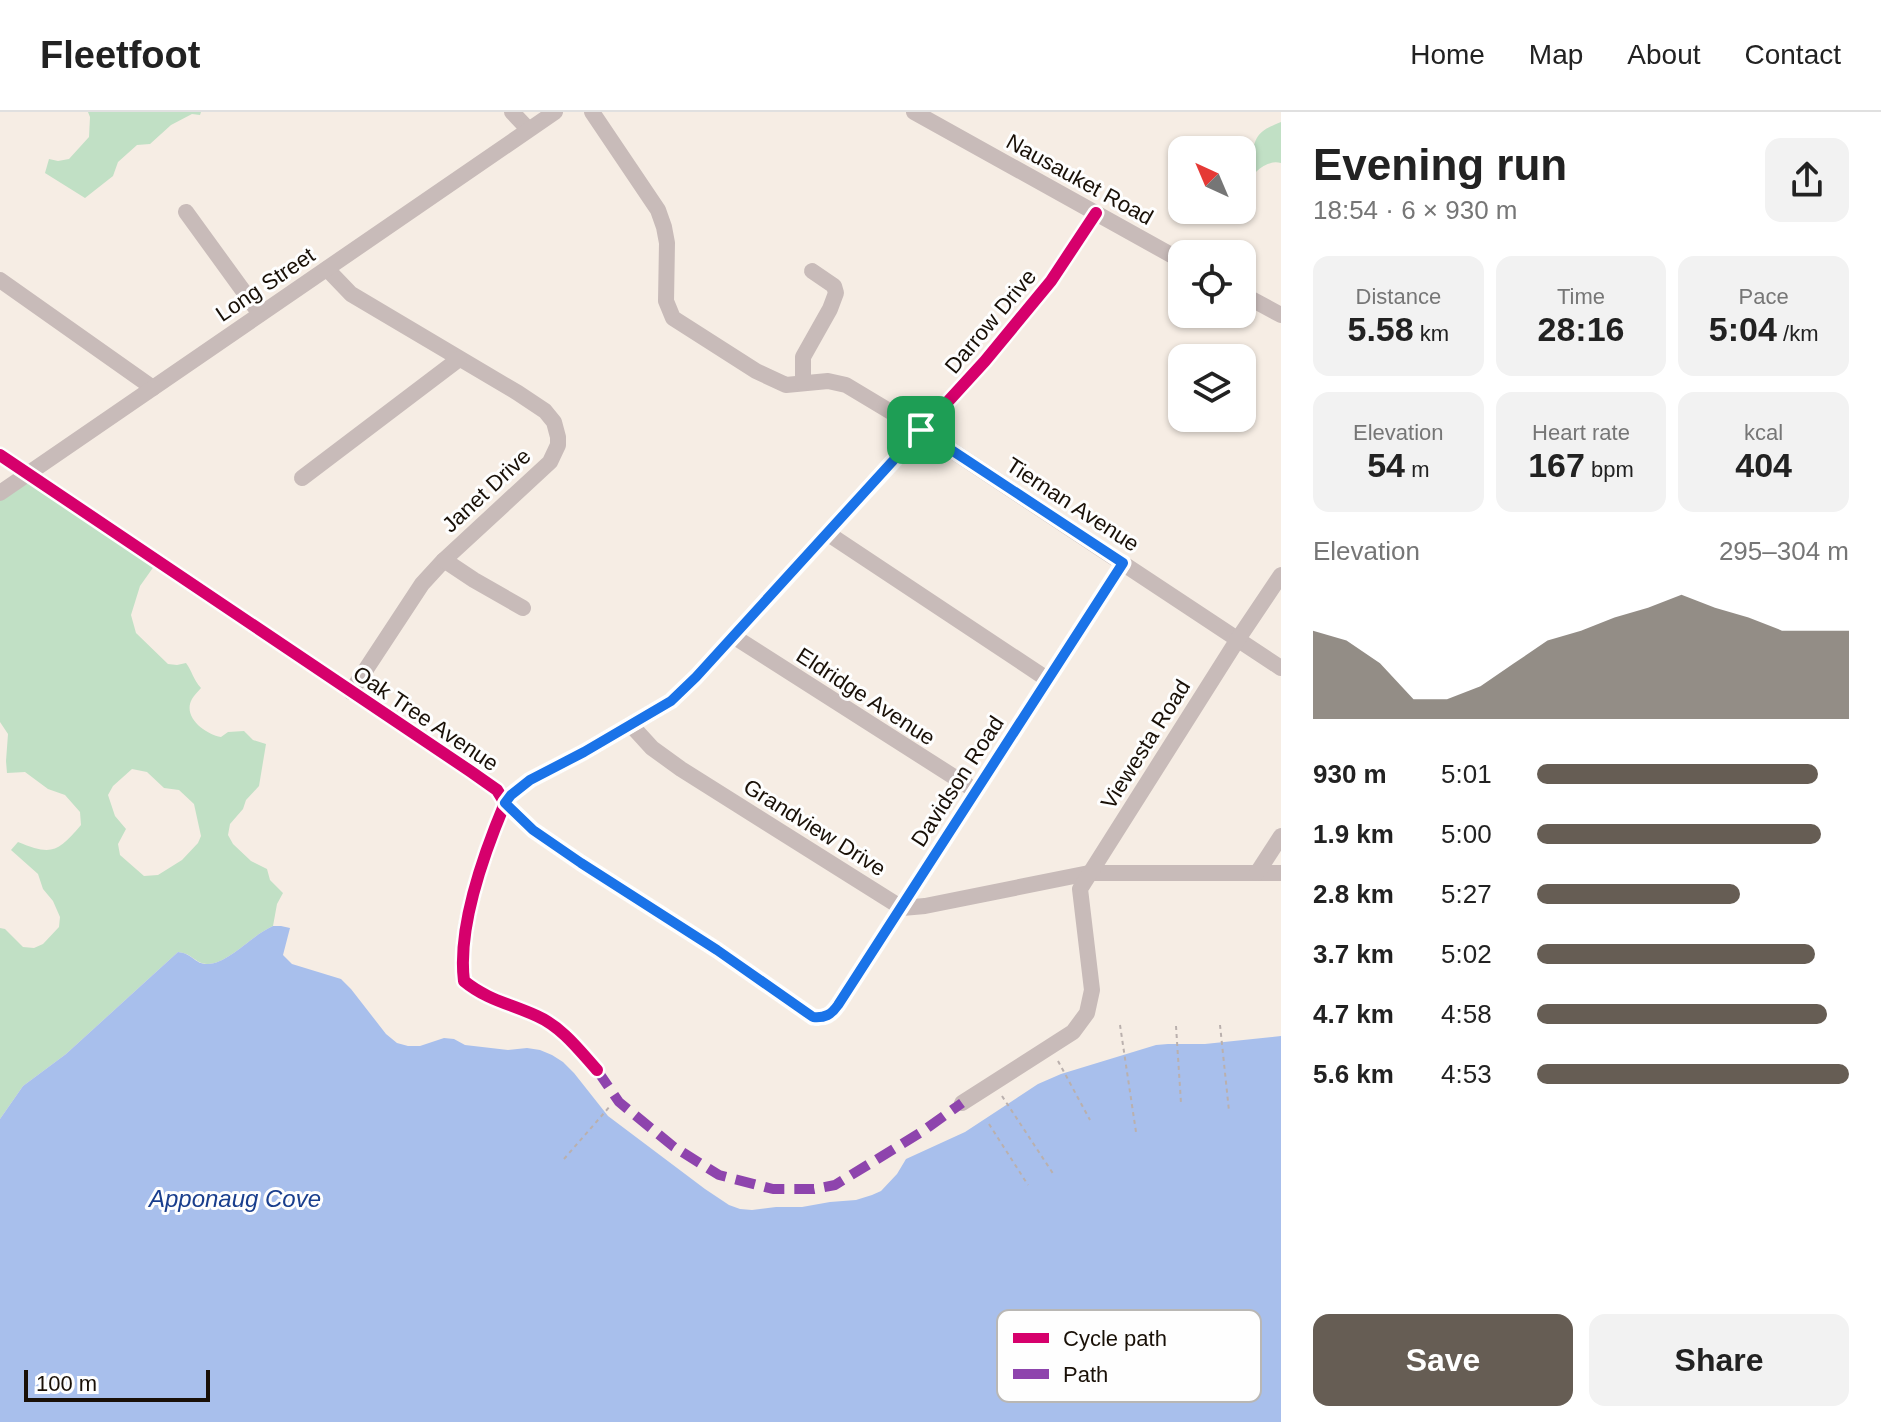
<!DOCTYPE html>
<html lang="en">
<head>
<meta charset="utf-8">
<style>
	:root { --surface:#fff; --page:#f2f2f2; --text:#222; --muted:#767676; --line:#e0e0e0; --accent:#665d54 }
	body { margin:0; font-family:Arial,sans-serif; background:var(--page); color:var(--text); height:100vh; display:flex; flex-direction:column; font-size:30px; white-space:nowrap }
	* { box-sizing:border-box; margin:0 }
	p { font-size:26px; color:var(--muted) }
	.icon { flex:none; width:44px; height:44px; fill:none; stroke:currentColor; stroke-width:2; stroke-linecap:round; stroke-linejoin:round }
	.map { position:relative; flex:1; overflow:hidden }
	.drawer { display:flex; flex-direction:column; background:var(--surface); width:600px }
	.drawer>* { flex:none }
	.needle { width:52px; rotate:316deg }
	.tools { position:absolute; left:1168px; top:24px; display:grid; gap:16px }
	.tools a { display:grid; place-items:center; width:88px; height:88px; border-radius:16px; background:var(--surface); box-shadow:0 2px 6px #0004; font-size:40px }
	.scale { position:absolute; left:24px; bottom:20px; width:186px; box-sizing:border-box; padding-left:8px; border:4px solid #191007; border-top:0; font-size:22px; line-height:28px; white-space:nowrap; color:#191007; -webkit-text-stroke:6px #fefefe; paint-order:stroke }
	.pin { position:absolute; display:grid; place-items:center; width:68px; height:68px; color:#fff; margin:-34px; border-radius:16px; box-shadow:0 4px 12px #0006 }
	.round { display:grid; place-items:center; flex:none; width:84px; height:84px; border-radius:16px; background:var(--page) }
	.headline { display:flex; align-items:center; justify-content:space-between; height:136px; padding:0 32px }
	h1 { font-size:44px; font-weight:800; line-height:60px }
	.metrics { display:grid; grid-template-columns:repeat(3,1fr); gap:12px; height:136px; padding:8px 32px }
	.metrics div { display:grid; align-content:center; border-radius:16px; background:var(--page); text-align:center }
	.metrics b { font-size:34px; font-weight:800 }
	.metrics small { font-size:22px; font-weight:400 }
	.metrics p { font-size:22px }
	.chart { height:224px; padding:16px 32px }
	.chart p { display:flex; justify-content:space-between }
	.chart svg { width:100%; height:144px; margin-top:8px; fill:var(--accent); opacity:.7 }
	.primary-button { display:flex; gap:16px; margin-top:auto; padding:16px 32px }
	.primary-button a { flex:1; height:92px; border-radius:16px; background:var(--accent); color:#fff; font-size:32px; font-weight:800; line-height:92px; text-align:center }
	.primary-button a+a { background:var(--page); color:var(--text) }
	ul { padding:0 32px; list-style:none; font-size:26px }
	li { display:grid; grid-template-columns:128px 96px 1fr; align-items:center; height:60px }
	li i { height:20px; border-radius:10px; background:var(--accent) }
	header { display:flex; align-items:center; gap:48px; box-sizing:border-box; height:112px; padding:0 40px; background:var(--surface); border-bottom:2px solid var(--line) }
	header strong { font-size:38px }
	nav { display:flex; gap:44px; margin-inline-start:auto; font-size:28px }
	main { display:flex; flex:1; min-height:0 }
	.map>svg:first-child { display:block }
	.green { fill:#c1e0c5; fill-rule:evenodd }
	.water { fill:#a8bfec }
	.lines { fill:none; stroke-linecap:round; stroke-linejoin:round }
	.path { stroke:#bab0ad; stroke-width:2; stroke-dasharray:4 4; stroke-linecap:butt }
	.minor { stroke:#c8bbb9; stroke-width:16 }
	.quiet { stroke:#8e44ad; stroke-width:10; stroke-dasharray:20 10; stroke-linecap:butt }
	.cycleway-casing { stroke:#fefefe; stroke-width:17 }
	.cycleway { stroke:#d6006c; stroke-width:12 }
	.route-casing { stroke:#fff; stroke-width:16 }
	.route { stroke:#1a73e8; stroke-width:10 }
	.labels { text-anchor:middle; stroke-width:6; stroke-linejoin:round; paint-order:stroke }
	.street-label { font-size:22px; fill:#191007; stroke:#fefefe }
	.water-label { font-size:24px; font-style:italic; fill:#193e8d; stroke:#fefefe }
	.key { fill:#fefefe; stroke:#b9b7b4; stroke-width:2 }
	.key-label { font-size:22px; fill:#191007 }
</style>
</head>
<body>
<header>
<strong>Fleetfoot</strong>
<nav><a>Home</a><a>Map</a><a>About</a><a>Contact</a></nav>
</header>
<main>
<div class="map">
<svg width="1281" height="1310" viewBox="0 0 1281 1310">
	<rect width="100%" height="100%" fill="#f6ede4"/>
	<g class="green">
		<polygon points="88,0 201,0 200,3 192,2 171,13 150,32 137,33 118,50 113,64 85,86 45,61 49,47 58,49 69,47 89,25 90,5"/>
		<path d="M1281,10v41c-17,-4 -27,12 -39,22v-21l8,-3c6,-25 6,-29 31,-39z"/>
		<path d="M25,362l132,88 -17,24 -9,29 5,18 32,31 9,1 9,-2c6,8 7,16 15,25 -3,4 -7,7 -9,11 -10,18 13,35 29,38l7,-5 16,-1 9,9 13,4 -7,42 -13,14 -3,9 -13,15 -2,11 5,9 18,17 16,8 3,11 13,13 -6,11 -4,22c-20,8 -46,39 -66,38 -13,-1 -13,-10 -29,-12l-112,102 -43,32 -23,33v-191l5,1 18,18 11,1 9,-4 16,-17 1,-10 -7,-16 -10,-12 -5,-15 -27,-24 7,-8c34,14 40,10 63,-17l-1,-13 -15,-17 -17,-6 -23,-17 -18,1 -1,-12 2,-27 -8,-12v-231zM132,657l15,3 17,16 15,2 15,14 7,32 -3,7 -16,17 -24,15 -14,1 -24,-21 -2,-11 8,-15 -11,-13 -7,-21 5,-9z"/>
	</g>
	<path class="water" d="M273,814h8l9,2 -7,27 9,9 49,15 10,10 35,45 11,9 11,3h12l24,-8 10,1 11,6 43,5 19,-2 13,2 12,5 11,7 11,11 34,43 97,73 24,16 11,4 12,1 24,-3h26l28,-5 26,-2 16,-5 9,-4 16,-17 9,-15 59,-27 73,-48 23,-10 95,-29 12,-1h37l76,-8v386h-1281v-303l23,-33 43,-32 112,-102c16,2 16,12 29,12 20,1 46,-30 66,-38z"/>
	<g class="lines">
		<g class="path">
			<polyline points="1120,913 1136,1020"/>
			<polyline points="1220,913 1229,999"/>
			<polyline points="1176,914 1181,991"/>
			<polyline points="1058,949 1090,1008"/>
			<polyline points="1002,984 1054,1063"/>
			<polyline points="989,1012 1028,1073"/>
			<polyline points="564,1047 611,993"/>
		</g>
		<g class="minor">
			<polyline points="512,0 528,17"/>
			<polyline points="592,0 658,98 664,115 667,131 666,189 673,206 756,259 786,273 828,269 846,273 921,318 1281,556"/>
			<polyline points="914,0 1182,149"/>
			<polyline points="186,100 260,202"/>
			<polyline points="327,157 351,182 518,281 545,299 554,310 558,325 558,333 550,350 444,448 422,472 351,580"/>
			<polyline points="0,168 153,276"/>
			<polyline points="1242,182 1281,203"/>
			<polyline points="803,271 803,245 830,197 836,181 834,174 812,159"/>
			<path d="M0,343l470,316 27,19 8,13 28,27 48,33 136,87 96,67c12,2 18,-2 25,-12l285,-442"/>
			<polyline points="302,366 459,247"/>
			<polyline points="0,381 555,0"/>
			<polyline points="827,421 1047,567"/>
			<polyline points="444,448 474,468 523,496"/>
			<polyline points="733,524 976,679"/>
			<polyline points="631,613 652,636 681,657 902,796 925,794 1089,761 1281,761"/>
			<polyline points="1257,761 1281,724"/>
			<path d="M597,958c-17,-19 -35,-43 -60,-54 -26,-12 -50,-16 -73,-35 -7,-54 20,-128 41,-178l6,-8 19,-15 54,-28 87,-51 25,-24 289,-316 66,-80 45,-68"/>
			<polyline points="962,991 1073,920 1087,901 1092,878 1080,777 1238,527 1281,463"/>
		</g>
		<polyline class="quiet" points="597,958 619,990 674,1035 719,1063 773,1077 814,1077 835,1073 923,1019 962,991"/>
		<g class="cycleway-casing">
			<g id="cycleway">
				<path d="M0,343l470,316 27,19 8,13 28,27 48,33 136,87 96,67c12,2 18,-2 25,-12l285,-442"/>
				<path d="M597,958c-17,-19 -35,-43 -60,-54 -26,-12 -50,-16 -73,-35 -7,-54 20,-128 41,-178l6,-8 19,-15 54,-28 87,-51 25,-24 289,-316 66,-80 45,-68"/>
			</g>
		</g>
		<use href="#cycleway" class="cycleway"/>
	</g>
	<g class="lines">
		<g class="route-casing">
			<path id="route" d="M921,318l202,133 -285,442c-7,10 -13,13 -25,12l-96,-67 -136,-87 -48,-33 -28,-27 6,-8 19,-15 54,-28 87,-51 25,-24z"/>
		</g>
		<use href="#route" class="route"/>
	</g>
	<g class="labels">
		<g class="street-label">
			<text transform="translate(1080 67) rotate(29)" y="8">Nausauket Road</text>
			<text transform="translate(265 172) rotate(-34)" y="8">Long Street</text>
			<text transform="translate(990 209) rotate(-50)" y="8">Darrow Drive</text>
			<text transform="translate(486 378) rotate(-43)" y="8">Janet Drive</text>
			<text transform="translate(1073 392) rotate(33)" y="8">Tiernan Avenue</text>
			<text transform="translate(866 584) rotate(33)" y="8">Eldridge Avenue</text>
			<text transform="translate(426 606) rotate(34)" y="8">Oak Tree Avenue</text>
			<text transform="translate(1145 632) rotate(-58)" y="8">Viewesta Road</text>
			<text transform="translate(957 669) rotate(-57)" y="8">Davidson Road</text>
			<text transform="translate(815 715) rotate(32)" y="8">Grandview Drive</text>
		</g>
		<g class="water-label">
			<text x="235" y="1095">Apponaug Cove</text>
		</g>
	</g>
	<rect x="997" y="1198" width="264" height="92" rx="12" class="key"/>
	<rect x="1013" y="1221" width="36" height="10" fill="#d6006c"/>
	<rect x="1013" y="1257" width="36" height="10" fill="#8e44ad"/>
	<g class="key-label">
		<text x="1063" y="1234">Cycle path</text>
		<text x="1063" y="1270">Path</text>
	</g>
</svg>
<div class="tools">
<a><svg class="needle" viewBox="-14 -14 28 28"><path d="M0-13l5 13h-10z" fill="#e53935"/><path d="M0 13l5-13h-10z" fill="#767676"/></svg></a>
<a><svg class="icon" aria-label="locate" viewBox="0 0 24 24"><circle cx="12" cy="12" r="6"/><path d="M12 2v4M12 18v4M2 12h4M18 12h4"/></svg></a>
<a><svg class="icon" aria-label="layers" viewBox="0 0 24 24"><path d="M12 4l9 5-9 5-9-5zM3 14l9 5 9-5"/></svg></a>
</div>
<div class="scale">100 m</div>
<div class="pin" style="left:921px;top:318px;background:#1e9e55"><svg class="icon" aria-label="arrive" viewBox="0 0 24 24"><path d="M6 21V4h12l-3 4 3 4H6"/></svg></div>
</div>
<section class="drawer">
<div class="headline"><div><h1>Evening run</h1><p>18:54 · 6 × 930 m</p></div><a class="round"><svg class="icon" aria-label="share" viewBox="0 0 24 24"><path d="M12 15V3M7 8l5-5 5 5M5 13v7h14v-7"/></svg></a></div>
<div class="metrics">
<div><p>Distance</p><b>5.58<small> km</small></b></div>
<div><p>Time</p><b>28:16</b></div>
<div><p>Pace</p><b>5:04<small> /km</small></b></div>
</div>
<div class="metrics">
<div><p>Elevation</p><b>54<small> m</small></b></div>
<div><p>Heart rate</p><b>167<small> bpm</small></b></div>
<div><p>kcal</p><b>404</b></div>
</div>
<div class="chart"><p><span>Elevation</span>295–304 m</p>
<svg viewBox="0 0 160 44" preserveAspectRatio="none"><path d="M0 44V17L10 20L20 27L30 38L40 38L50 34L60 27L70 20L80 17L90 13L100 10L110 6L120 10L130 13L140 17L150 17L160 17V44z"/></svg>
</div>
<ul>
<li><b>930 m</b>5:01<i style="width:90%"></i></li>
<li><b>1.9 km</b>5:00<i style="width:91%"></i></li>
<li><b>2.8 km</b>5:27<i style="width:65%"></i></li>
<li><b>3.7 km</b>5:02<i style="width:89%"></i></li>
<li><b>4.7 km</b>4:58<i style="width:93%"></i></li>
<li><b>5.6 km</b>4:53<i style="width:100%"></i></li>
</ul>
<div class="primary-button"><a>Save</a><a>Share</a></div>
</section>
</main>
</body>
</html>
